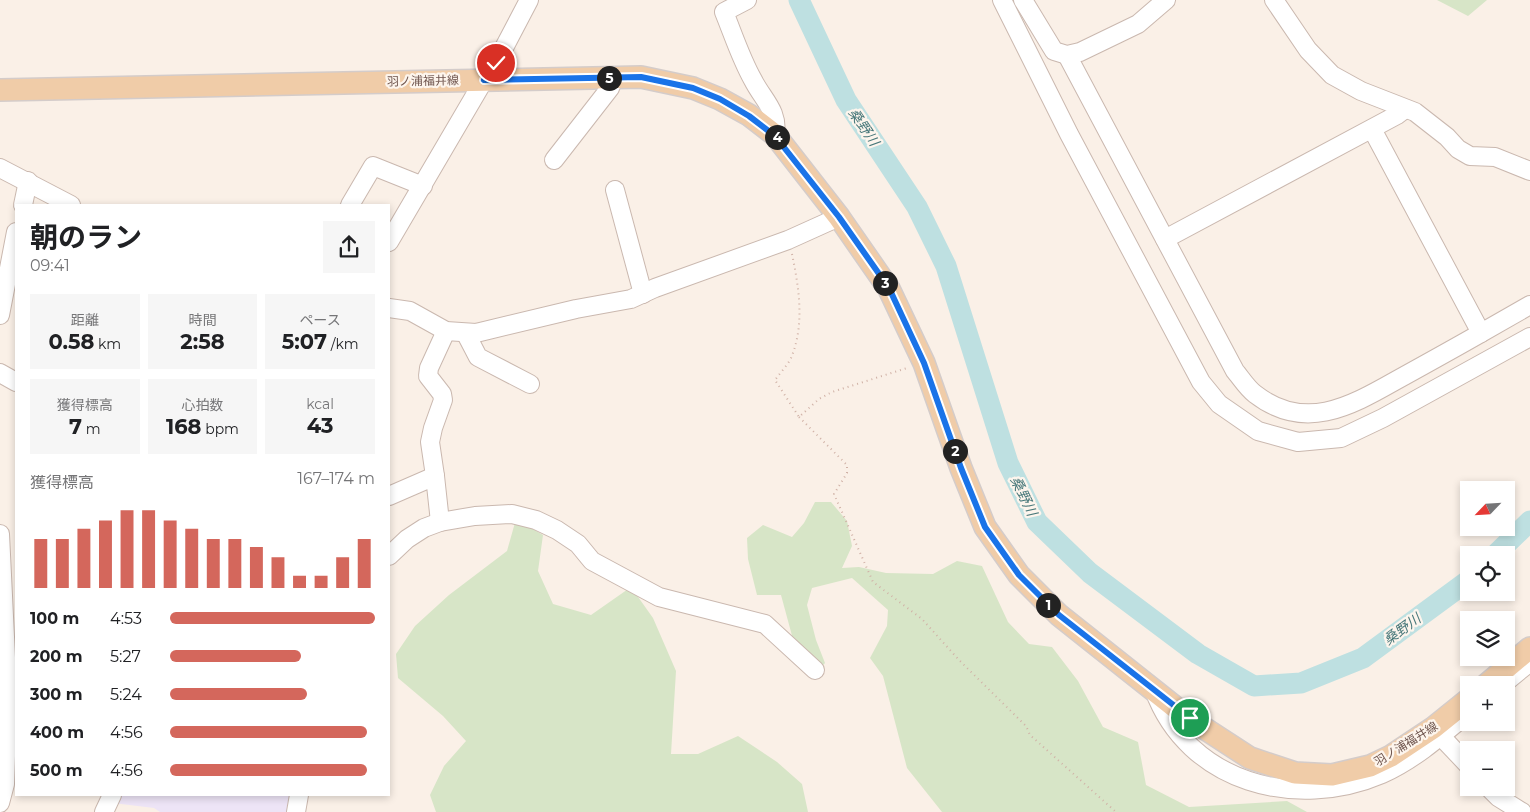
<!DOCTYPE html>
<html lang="ja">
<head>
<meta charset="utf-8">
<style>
	:root { --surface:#fff; --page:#f6f6f6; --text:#202124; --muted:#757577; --accent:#d4675c }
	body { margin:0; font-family:Montserrat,"Noto Sans JP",sans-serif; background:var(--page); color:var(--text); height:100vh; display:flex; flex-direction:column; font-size:19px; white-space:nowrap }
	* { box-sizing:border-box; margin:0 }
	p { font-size:16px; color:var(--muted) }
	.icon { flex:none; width:28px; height:28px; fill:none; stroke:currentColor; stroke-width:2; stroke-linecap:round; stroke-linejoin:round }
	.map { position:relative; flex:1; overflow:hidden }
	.drawer { position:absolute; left:15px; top:204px; width:375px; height:592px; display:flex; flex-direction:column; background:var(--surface); border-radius:0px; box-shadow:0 2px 8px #0003 }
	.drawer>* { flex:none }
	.needle { width:32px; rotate:245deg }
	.buttons { position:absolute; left:1460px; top:481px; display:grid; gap:10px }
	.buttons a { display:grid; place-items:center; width:55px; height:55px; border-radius:0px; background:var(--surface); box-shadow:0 2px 8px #0003; font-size:25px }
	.pin { position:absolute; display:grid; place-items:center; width:42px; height:42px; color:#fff; margin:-21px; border:2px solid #fff; border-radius:50%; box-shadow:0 1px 5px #0007 }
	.km { position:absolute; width:25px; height:25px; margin:-12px; border-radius:50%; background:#222; color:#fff; font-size:14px; line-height:25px; text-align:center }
	.round { display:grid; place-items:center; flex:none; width:52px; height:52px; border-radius:0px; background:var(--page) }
	.headline { display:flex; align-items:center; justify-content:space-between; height:85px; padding:0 15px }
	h1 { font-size:28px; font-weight:700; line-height:38px }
	.figures { display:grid; grid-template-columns:repeat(3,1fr); gap:8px; height:85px; padding:5px 15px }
	.figures div { display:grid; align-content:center; border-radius:0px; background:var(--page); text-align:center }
	.figures b { font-size:21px; font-weight:700 }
	.figures small { font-size:14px; font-weight:400 }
	.figures p { font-size:14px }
	.chart { height:140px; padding:10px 15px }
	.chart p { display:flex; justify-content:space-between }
	.chart svg { width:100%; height:90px; margin-top:5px; stroke:var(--accent); stroke-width:6 }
	ul { padding:0 15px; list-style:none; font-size:16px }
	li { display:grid; grid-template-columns:80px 60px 1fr; align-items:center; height:38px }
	li i { height:12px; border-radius:6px; background:var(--accent) }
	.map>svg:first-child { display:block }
	.education { fill:#ede4f6 }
	.green { fill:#d7e5c7 }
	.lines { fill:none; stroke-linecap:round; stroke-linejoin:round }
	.river { stroke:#bee0e1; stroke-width:21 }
	.minor-casing { stroke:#cab8af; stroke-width:20 }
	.major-casing { stroke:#d4ccca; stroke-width:24 }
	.path { stroke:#d0b1a6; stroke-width:2; stroke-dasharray:1 4; stroke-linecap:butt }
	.minor { stroke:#fff; stroke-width:18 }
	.major { stroke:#f0cca8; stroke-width:21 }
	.route-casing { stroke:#fff; stroke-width:10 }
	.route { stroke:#1a73e8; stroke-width:6 }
	.labels { text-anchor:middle; stroke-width:4.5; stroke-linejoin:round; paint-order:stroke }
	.street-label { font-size:12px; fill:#70564f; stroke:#fdf5ed }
	.water-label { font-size:14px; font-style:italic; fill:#48787a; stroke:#fdf5ed }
</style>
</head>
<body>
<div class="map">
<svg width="1530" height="812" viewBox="0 0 1530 812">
	<rect width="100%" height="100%" fill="#faf0e7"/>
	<polygon class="education" points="117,795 292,795 289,812 160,812 154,808 113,803"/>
	<g class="green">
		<polygon points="1437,0 1487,0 1468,16"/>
		<polygon points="815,502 831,502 847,521 852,546 842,568 859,567 886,573 933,574 957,561 982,566 1008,622 1029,644 1052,647 1078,681 1103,727 1138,742 1146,785 1189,807 1287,801 1307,812 942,812 907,768 883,676 870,658 887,626 888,610 852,578 812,588 807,605 816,640 825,663 820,669 794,643 781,595 757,595 748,559 747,538 763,525 792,537 804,523"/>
		<polygon points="516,519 543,535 538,571 553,604 591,615 631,587 653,618 676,671 671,754 698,754 738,736 777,762 802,784 808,812 436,812 430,795 444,766 466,741 443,716 398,678 396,654 415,626 449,595 507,551"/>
	</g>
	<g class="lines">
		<g class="river">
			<polyline points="799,0 846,100 917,207 946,266 1008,463 1037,522 1090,573 1198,654 1254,686 1301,683 1363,658 1469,580"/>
			<polyline points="1495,555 1530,521"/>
		</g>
		<g class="minor-casing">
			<g id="minor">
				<path d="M747,0l-23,12c9,22 17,47 29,68 10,20 26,31 22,55"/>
				<polyline points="1002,0 1069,134 1201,382 1219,404 1258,431 1298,442 1341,438 1383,418 1530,337"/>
				<polyline points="1023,0 1054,51 1067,55 1080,52 1138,24 1166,0"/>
				<polyline points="1274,0 1308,50 1332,75 1361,91 1415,112 1447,137 1458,149 1470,156 1495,157 1530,171"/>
				<path d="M1067,55l168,316c6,7 12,17 20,23 49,38 94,13 140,-13 29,-16 58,-32 86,-48"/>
				<polyline points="1372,129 1481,333 1530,305"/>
				<polyline points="554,160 610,88 614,78"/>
				<polyline points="0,168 71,205"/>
				<polyline points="615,190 643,294"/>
				<polyline points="23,205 28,181"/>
				<polyline points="350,205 373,166 423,186"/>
				<polyline points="1165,239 1397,115 1405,109"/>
				<polyline points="389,242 484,80 496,63 529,0"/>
				<polyline points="389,308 410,311 446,331 476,333 576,309 631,299 655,288 788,240 839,217"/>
				<polyline points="0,315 16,232"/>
				<polyline points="466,334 478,357 530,384"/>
				<polyline points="0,373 16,382"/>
				<polyline points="435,476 430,442 433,428 443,400 442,394 428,376 429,368 446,331"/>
				<polyline points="389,496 435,476 440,522"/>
				<polyline points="0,534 8,699 5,784 0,803"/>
				<polyline points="389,556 407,539 424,528 440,522 475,516 512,514 536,520 557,530 578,544 592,561 659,597 765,624 815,670"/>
				<polyline points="1502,685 1530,662"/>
				<path d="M1154,690c34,93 142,121 228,84 32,-14 60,-39 86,-61"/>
				<polyline points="1433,728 1469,766"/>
				<polyline points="1489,788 1498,797 1522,812"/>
				<polyline points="104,812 112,795"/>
				<polyline points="296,812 299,795"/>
			</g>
		</g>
		<g class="major-casing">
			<g id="major">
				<polyline points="0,90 641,77 693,88 720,99 749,115 775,135 839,217 889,289 924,363 961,468 985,527 1019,575 1059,615 1190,719 1250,758 1295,773 1332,775 1370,766 1391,756 1433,728 1469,699"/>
				<polyline points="1486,685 1530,648"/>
			</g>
		</g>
		<g class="path">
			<path d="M792,254c7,34 13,71 -1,104 -4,8 -11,15 -16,22l24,37 20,-18 13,-7 75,-24"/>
			<polyline points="799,417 847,465 847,473 834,494 873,582 922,619 959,660 1026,726 1030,735 1116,812"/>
		</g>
		<use href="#minor" class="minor"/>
		<use href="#major" class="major"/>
	</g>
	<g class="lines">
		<g class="route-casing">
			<polyline id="route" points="496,63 484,80 641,77 693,88 720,99 749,116 775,136 839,217 889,288 924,363 961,468 985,527 1019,575 1059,615 1190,718"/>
		</g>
		<use href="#route" class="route"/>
	</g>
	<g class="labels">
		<g class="street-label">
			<text transform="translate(423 81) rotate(-1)" y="4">羽ノ浦福井線</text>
			<text transform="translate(1406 744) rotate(-32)" y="4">羽ノ浦福井線</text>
		</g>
		<g class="water-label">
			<text transform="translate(864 127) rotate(56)" y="5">桑野川</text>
			<text transform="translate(1024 496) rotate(64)" y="5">桑野川</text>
			<text transform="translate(1402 629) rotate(-36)" y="5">桑野川</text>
		</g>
	</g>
</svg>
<div class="buttons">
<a><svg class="needle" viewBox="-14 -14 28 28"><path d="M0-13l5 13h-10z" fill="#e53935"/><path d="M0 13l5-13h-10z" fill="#757577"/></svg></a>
<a><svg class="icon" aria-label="locate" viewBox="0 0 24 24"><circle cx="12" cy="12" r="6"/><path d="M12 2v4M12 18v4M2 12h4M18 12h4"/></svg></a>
<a><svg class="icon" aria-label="layers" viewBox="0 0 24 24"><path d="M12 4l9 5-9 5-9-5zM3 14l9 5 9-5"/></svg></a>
<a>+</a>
<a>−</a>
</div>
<div class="pin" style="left:1190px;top:718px;background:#1e9e55"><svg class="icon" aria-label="arrive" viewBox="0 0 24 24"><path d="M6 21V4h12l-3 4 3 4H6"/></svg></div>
<div class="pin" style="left:496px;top:63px;background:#d93025"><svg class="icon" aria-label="check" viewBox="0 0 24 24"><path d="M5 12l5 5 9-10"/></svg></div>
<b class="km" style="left:1048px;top:605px">1</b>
<b class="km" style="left:955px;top:451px">2</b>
<b class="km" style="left:885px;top:283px">3</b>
<b class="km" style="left:777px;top:137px">4</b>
<b class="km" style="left:609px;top:78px">5</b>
<section class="drawer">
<div class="headline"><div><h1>朝のラン</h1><p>09:41</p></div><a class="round"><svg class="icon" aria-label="share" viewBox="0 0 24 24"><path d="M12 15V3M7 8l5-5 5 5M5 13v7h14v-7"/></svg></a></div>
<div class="figures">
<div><p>距離</p><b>0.58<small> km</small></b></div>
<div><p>時間</p><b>2:58</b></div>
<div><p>ペース</p><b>5:07<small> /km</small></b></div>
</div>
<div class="figures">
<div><p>獲得標高</p><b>7<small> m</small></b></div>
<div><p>心拍数</p><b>168<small> bpm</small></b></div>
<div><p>kcal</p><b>43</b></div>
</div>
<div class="chart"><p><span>獲得標高</span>167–174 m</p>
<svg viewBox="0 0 160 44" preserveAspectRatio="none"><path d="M5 44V20M15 44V20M25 44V15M35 44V11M45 44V6M55 44V6M65 44V11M75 44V15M85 44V20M95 44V20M105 44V24M115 44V29M125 44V38M135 44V38M145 44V29M155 44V20"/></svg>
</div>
<ul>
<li><b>100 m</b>4:53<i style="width:100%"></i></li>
<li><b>200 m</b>5:27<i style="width:64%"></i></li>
<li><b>300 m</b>5:24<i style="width:67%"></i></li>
<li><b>400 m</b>4:56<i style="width:96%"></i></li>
<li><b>500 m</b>4:56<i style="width:96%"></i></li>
</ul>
</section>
</div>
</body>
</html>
